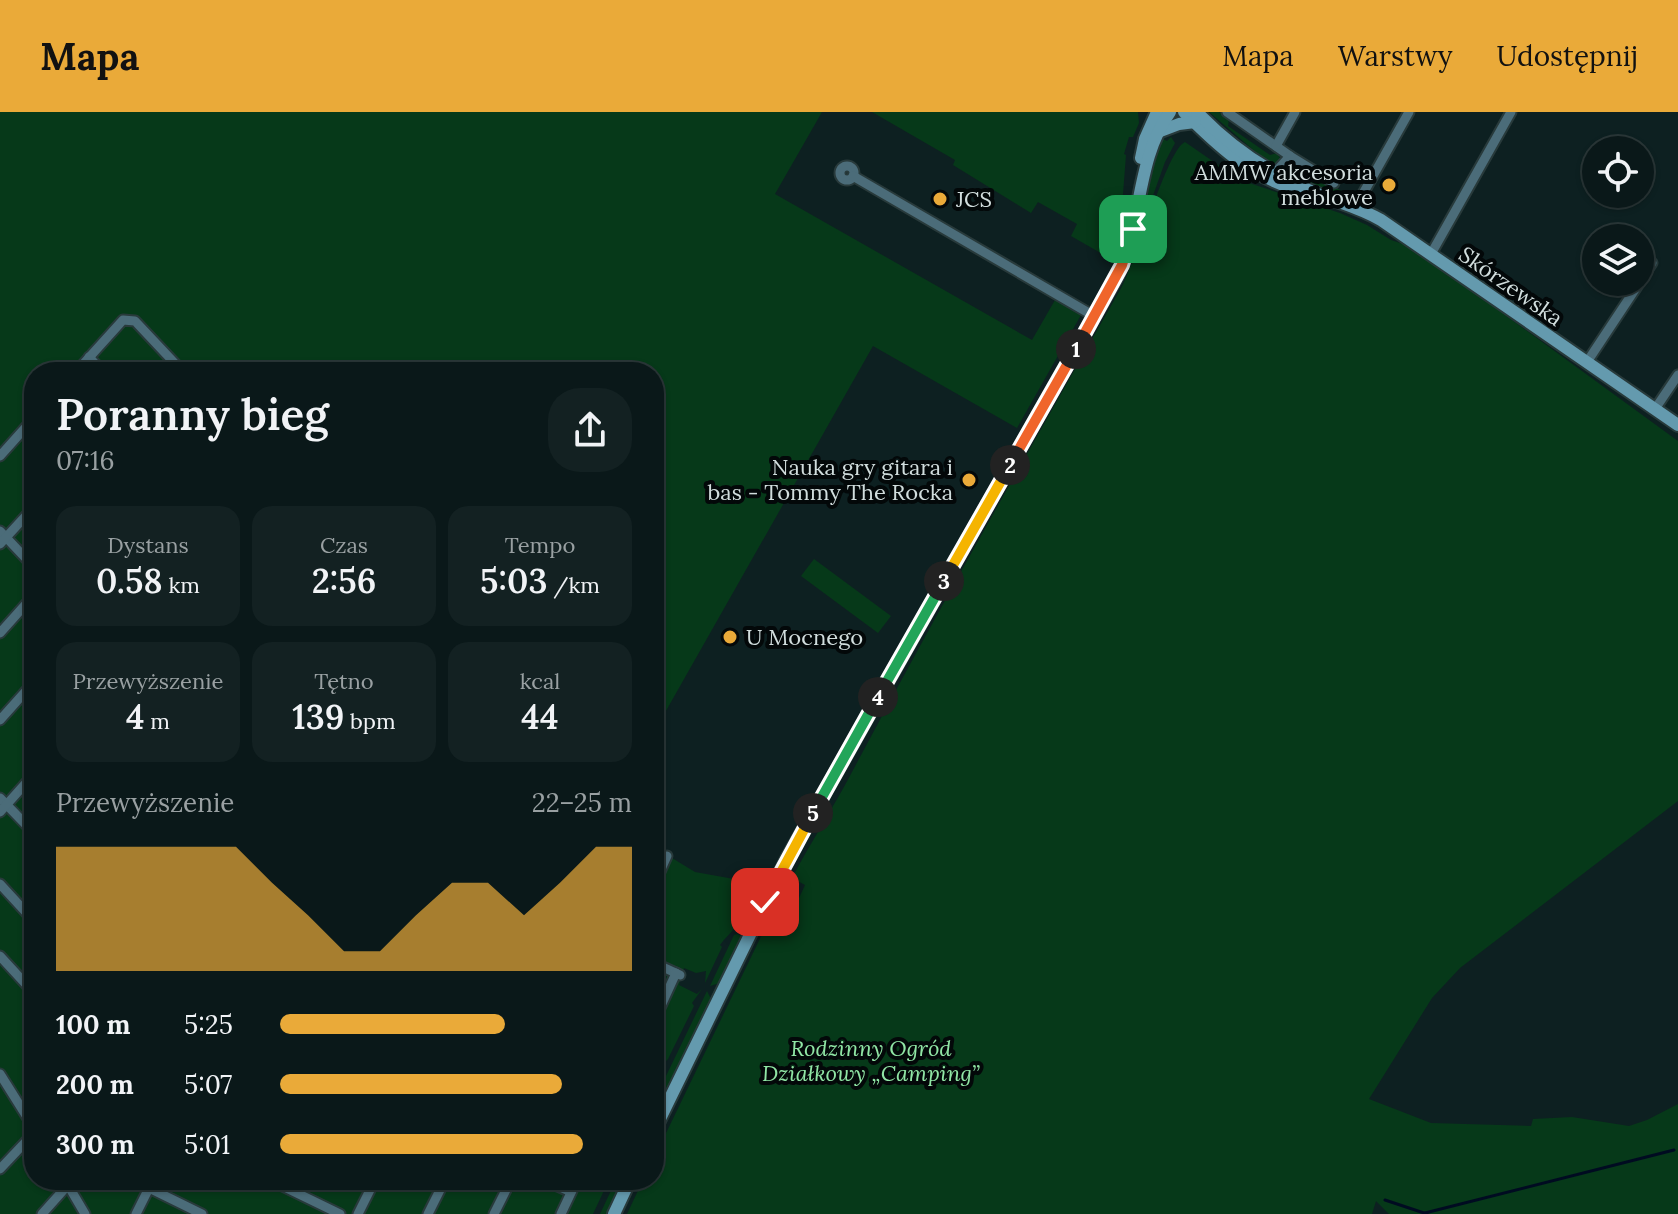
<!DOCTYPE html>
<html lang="pl">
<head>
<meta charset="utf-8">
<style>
	:root { --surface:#0a1819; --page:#132122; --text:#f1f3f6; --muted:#99a0a2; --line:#2a3738; --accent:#eaaa39 }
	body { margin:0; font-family:Lora,serif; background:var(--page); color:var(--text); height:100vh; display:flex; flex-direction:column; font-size:30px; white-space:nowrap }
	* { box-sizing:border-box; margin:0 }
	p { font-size:26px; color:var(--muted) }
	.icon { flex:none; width:44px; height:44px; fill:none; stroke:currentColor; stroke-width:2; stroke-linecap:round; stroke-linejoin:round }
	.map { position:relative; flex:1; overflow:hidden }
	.side { position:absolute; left:24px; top:250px; width:640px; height:828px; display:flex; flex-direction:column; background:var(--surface); border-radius:32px; box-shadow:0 2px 6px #0004,0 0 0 2px var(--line) }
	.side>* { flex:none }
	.controls { position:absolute; left:1582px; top:24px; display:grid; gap:16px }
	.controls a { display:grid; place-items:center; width:72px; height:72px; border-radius:50%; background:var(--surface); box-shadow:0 2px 6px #0004,0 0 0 2px var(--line); font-size:40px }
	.pin { position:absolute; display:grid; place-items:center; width:68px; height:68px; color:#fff; margin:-34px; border-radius:16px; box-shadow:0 4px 12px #0006 }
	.km { position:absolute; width:40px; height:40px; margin:-20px; border-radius:50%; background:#222; color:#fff; font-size:22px; line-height:40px; text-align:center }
	.round { display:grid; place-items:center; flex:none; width:84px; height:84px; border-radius:32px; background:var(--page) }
	.overview { display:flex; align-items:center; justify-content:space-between; height:136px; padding:0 32px }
	h1 { font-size:44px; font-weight:600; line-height:60px }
	.stats { display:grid; grid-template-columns:repeat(3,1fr); gap:12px; height:136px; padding:8px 32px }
	.stats div { display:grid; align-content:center; border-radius:20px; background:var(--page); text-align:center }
	.stats b { font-size:34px; font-weight:600 }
	.stats small { font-size:22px; font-weight:400 }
	.stats p { font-size:22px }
	.chart { height:224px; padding:16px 32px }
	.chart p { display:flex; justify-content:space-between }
	.chart svg { width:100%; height:144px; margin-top:8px; fill:var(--accent); opacity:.7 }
	ul { padding:0 32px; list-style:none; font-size:26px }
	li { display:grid; grid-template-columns:128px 96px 1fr; align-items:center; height:60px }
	li i { height:20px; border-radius:10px; background:var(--accent) }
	header { display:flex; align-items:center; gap:48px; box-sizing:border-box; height:112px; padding:0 40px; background:var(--accent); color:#111 }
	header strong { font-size:38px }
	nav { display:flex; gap:44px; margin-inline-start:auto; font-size:28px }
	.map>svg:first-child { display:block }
	.green { fill:#063919 }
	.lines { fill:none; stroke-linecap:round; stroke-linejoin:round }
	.stream { stroke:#000b21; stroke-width:3 }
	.street-casing { stroke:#283a3b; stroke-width:13 }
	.secondary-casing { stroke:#283a3b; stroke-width:16 }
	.street { stroke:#4b6c79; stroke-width:9 }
	.secondary { stroke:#649aae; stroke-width:12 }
	.split-1-casing { stroke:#fff; stroke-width:16 }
	.split-2-casing { stroke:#fff; stroke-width:16 }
	.split-3-casing { stroke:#fff; stroke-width:16 }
	.split-4-casing { stroke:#fff; stroke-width:16 }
	.split-5-casing { stroke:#fff; stroke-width:16 }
	.split-6-casing { stroke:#fff; stroke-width:16 }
	.split-1 { stroke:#f0652b; stroke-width:10 }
	.split-2 { stroke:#f0652b; stroke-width:10 }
	.split-3 { stroke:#f5b400; stroke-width:10 }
	.split-4 { stroke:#22a559; stroke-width:10 }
	.split-5 { stroke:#22a559; stroke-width:10 }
	.split-6 { stroke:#f5b400; stroke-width:10 }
	.poi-dot { fill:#eaaa39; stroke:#030809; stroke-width:3 }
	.labels { text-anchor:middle; stroke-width:8; stroke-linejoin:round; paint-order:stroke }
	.poi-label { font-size:22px; fill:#d1dddd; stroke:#030809; text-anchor:end }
	.street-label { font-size:22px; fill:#d1dddd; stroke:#030809 }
	.park-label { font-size:22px; font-style:italic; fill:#90e6a5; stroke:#030809 }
</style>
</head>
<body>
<header>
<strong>Mapa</strong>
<nav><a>Mapa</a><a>Warstwy</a><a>Udostępnij</a></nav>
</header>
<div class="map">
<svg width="1678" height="1102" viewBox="0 0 1678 1102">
	<rect width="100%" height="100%" fill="#0d2021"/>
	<g class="green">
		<polygon points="0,0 822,0 775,82 1032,228 1055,188 1081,203 1017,316 873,234 654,620 654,260 34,260 34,1068 609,1068 593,1102 0,1102"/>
		<polygon points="872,0 1138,0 1139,11 1133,25 1129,25 1124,42 1126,43 1119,134 1116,133 1111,147 1071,124 1077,112 1038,90 1031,101 953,53 955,48"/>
		<polygon points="1209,0 1219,0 1229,7 1228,14 1270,43 1277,41 1281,48 1276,54 1272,54"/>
		<polygon points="1171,25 1175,31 1165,50 1136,131 1157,40 1163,27 1167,29"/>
		<path d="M1185,30l55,38 100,33 27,12 24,15 21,7 266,194v360l-218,167 -28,30 -63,101 62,24 100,3 2,-7 39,-2 57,9 18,-6 31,-16v110h-289l-13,-13 -4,13h-745l16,-34h11v-22l129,-267 16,7 6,-13 -13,-7c19,-36 41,-70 60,-106 86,-162 177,-322 268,-482 15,-25 47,-141 65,-148z"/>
		<polygon points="1295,51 1330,74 1332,73 1353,86 1304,72 1287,62 1288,54"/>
		<polygon points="814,447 891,504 878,521 801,464"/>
		<path d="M654,735l41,25 67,12c-15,16 -18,32 -29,46 -5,6 -9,9 -13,15l2,2 -17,36 1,-12 -10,2 -12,-5 -5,17 18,9 5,-5 -10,14 2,3 -26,53 -6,6 2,2 -10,20z"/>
		<polygon points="737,822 743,825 720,871 710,874 734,823"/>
		<polygon points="707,879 712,889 654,1009 654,989"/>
		<polygon points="616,1068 626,1068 609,1102 600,1102"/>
	</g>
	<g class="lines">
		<g class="stream">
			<polyline points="1385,1088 1427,1102"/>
			<polyline points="1425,1101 1674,1038"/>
		</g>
		<g class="street-casing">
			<g id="street">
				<polyline points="1227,0 1290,44"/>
				<polyline points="1276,34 1295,0"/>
				<circle cx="847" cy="61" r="7"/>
				<polyline points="853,64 1094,204"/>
				<polyline points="1271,65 1290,44 1334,71"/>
				<polyline points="1356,94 1409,0"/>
				<polyline points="1431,142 1511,0"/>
				<polyline points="1640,169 1652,151"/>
				<polyline points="89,245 103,260"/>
				<polyline points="1587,250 1640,170"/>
				<polyline points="76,260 123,208 135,209 183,260"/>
				<polyline points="1655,297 1678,263"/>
				<polyline points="0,344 34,306"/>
				<polyline points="0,419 34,455"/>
				<polyline points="0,432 34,395"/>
				<polyline points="0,521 34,483"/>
				<polyline points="0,608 34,570"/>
				<polyline points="0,686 34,721"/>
				<polyline points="0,700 34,662"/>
				<polyline points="0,772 34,809"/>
				<polyline points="654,773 667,744"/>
				<polyline points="0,844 34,881"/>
				<polyline points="654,851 680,863"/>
				<polyline points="654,909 676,861"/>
				<polyline points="0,962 34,1016"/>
				<polyline points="0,1057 34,1021"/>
				<polyline points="65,1068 85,1102"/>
				<polyline points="270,1068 340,1102"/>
				<polyline points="544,1068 571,1080"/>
				<polyline points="149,1076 202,1102"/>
				<polyline points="42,1102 68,1073"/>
				<polyline points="136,1102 153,1068"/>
				<polyline points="358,1102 375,1068"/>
				<polyline points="428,1102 445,1068"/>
				<polyline points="494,1102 511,1068"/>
				<polyline points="561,1102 577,1068"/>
			</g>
		</g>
		<g class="secondary-casing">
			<g id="secondary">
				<path d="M1184,0c32,32 64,62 108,76"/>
				<path d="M1197,0c33,35 72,61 116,80 23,10 46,15 68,28l297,205"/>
				<polyline points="1158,20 1179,12 1195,10"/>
				<polyline points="1141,46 1145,27 1157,0"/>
				<path d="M654,1019l133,-272 330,-583c26,-53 18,-115 53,-164"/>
				<polyline points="614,1102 630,1068"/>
			</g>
		</g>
		<use href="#street" class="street"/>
		<use href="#secondary" class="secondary"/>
	</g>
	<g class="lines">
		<g class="split-1-casing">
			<polyline id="split-1" points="1076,237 1122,153 1133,117"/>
		</g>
		<g class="split-2-casing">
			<polyline id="split-2" points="1010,353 1076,237"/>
		</g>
		<g class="split-3-casing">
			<polyline id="split-3" points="944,469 1010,353"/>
		</g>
		<g class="split-4-casing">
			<polyline id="split-4" points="878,585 944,469"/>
		</g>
		<g class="split-5-casing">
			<polyline id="split-5" points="813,701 878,585"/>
		</g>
		<g class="split-6-casing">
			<polyline id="split-6" points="765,790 813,701"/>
		</g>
		<use href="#split-1" class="split-1"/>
		<use href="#split-2" class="split-2"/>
		<use href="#split-3" class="split-3"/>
		<use href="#split-4" class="split-4"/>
		<use href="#split-5" class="split-5"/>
		<use href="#split-6" class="split-6"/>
	</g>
	<g class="poi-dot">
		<circle cx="1389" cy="73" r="8"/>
		<circle cx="940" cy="87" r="8"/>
		<circle cx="969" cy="368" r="8"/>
		<circle cx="730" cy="525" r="8"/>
	</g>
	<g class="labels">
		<g class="poi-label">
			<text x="1373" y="68">AMMW akcesoria<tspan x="1373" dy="25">meblowe</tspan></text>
			<text x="956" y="95" text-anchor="start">JCS</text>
			<text x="953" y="363">Nauka gry gitara i<tspan x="953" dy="25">bas - Tommy The Rocka</tspan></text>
			<text x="746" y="533" text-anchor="start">U Mocnego</text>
		</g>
		<g class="street-label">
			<text transform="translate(1511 174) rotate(35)" y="8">Skórzewska</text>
		</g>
		<g class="park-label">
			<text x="871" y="944">Rodzinny Ogród<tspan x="871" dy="25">Działkowy „Camping”</tspan></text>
		</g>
	</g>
</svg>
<div class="controls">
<a><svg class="icon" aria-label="locate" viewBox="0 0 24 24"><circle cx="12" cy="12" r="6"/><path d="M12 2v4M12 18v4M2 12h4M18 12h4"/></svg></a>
<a><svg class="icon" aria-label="layers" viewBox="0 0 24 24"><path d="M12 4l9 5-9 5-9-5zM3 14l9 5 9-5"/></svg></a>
</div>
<div class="pin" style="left:1133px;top:117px;background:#1e9e55"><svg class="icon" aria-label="arrive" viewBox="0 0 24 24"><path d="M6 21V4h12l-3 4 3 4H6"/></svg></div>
<div class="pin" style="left:765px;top:790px;background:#d93025"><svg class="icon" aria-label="check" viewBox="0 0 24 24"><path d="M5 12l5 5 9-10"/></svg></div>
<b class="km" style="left:1076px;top:237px">1</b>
<b class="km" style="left:1010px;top:353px">2</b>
<b class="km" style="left:944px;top:469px">3</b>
<b class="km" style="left:878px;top:585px">4</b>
<b class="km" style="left:813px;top:701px">5</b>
<section class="side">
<div class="overview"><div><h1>Poranny bieg</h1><p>07:16</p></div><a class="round"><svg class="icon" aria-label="share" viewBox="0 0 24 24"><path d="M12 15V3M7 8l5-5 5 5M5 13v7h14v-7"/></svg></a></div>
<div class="stats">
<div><p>Dystans</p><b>0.58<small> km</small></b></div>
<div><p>Czas</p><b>2:56</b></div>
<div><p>Tempo</p><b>5:03<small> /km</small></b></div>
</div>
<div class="stats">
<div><p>Przewyższenie</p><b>4<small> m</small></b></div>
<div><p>Tętno</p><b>139<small> bpm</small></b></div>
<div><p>kcal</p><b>44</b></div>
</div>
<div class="chart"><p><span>Przewyższenie</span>22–25 m</p>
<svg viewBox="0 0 160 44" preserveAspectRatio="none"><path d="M0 44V6L10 6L20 6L30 6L40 6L50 6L60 17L70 27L80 38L90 38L100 27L110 17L120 17L130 27L140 17L150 6L160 6V44z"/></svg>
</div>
<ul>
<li><b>100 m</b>5:25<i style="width:64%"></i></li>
<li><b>200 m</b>5:07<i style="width:80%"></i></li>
<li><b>300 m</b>5:01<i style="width:86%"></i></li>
</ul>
</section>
</div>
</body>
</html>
